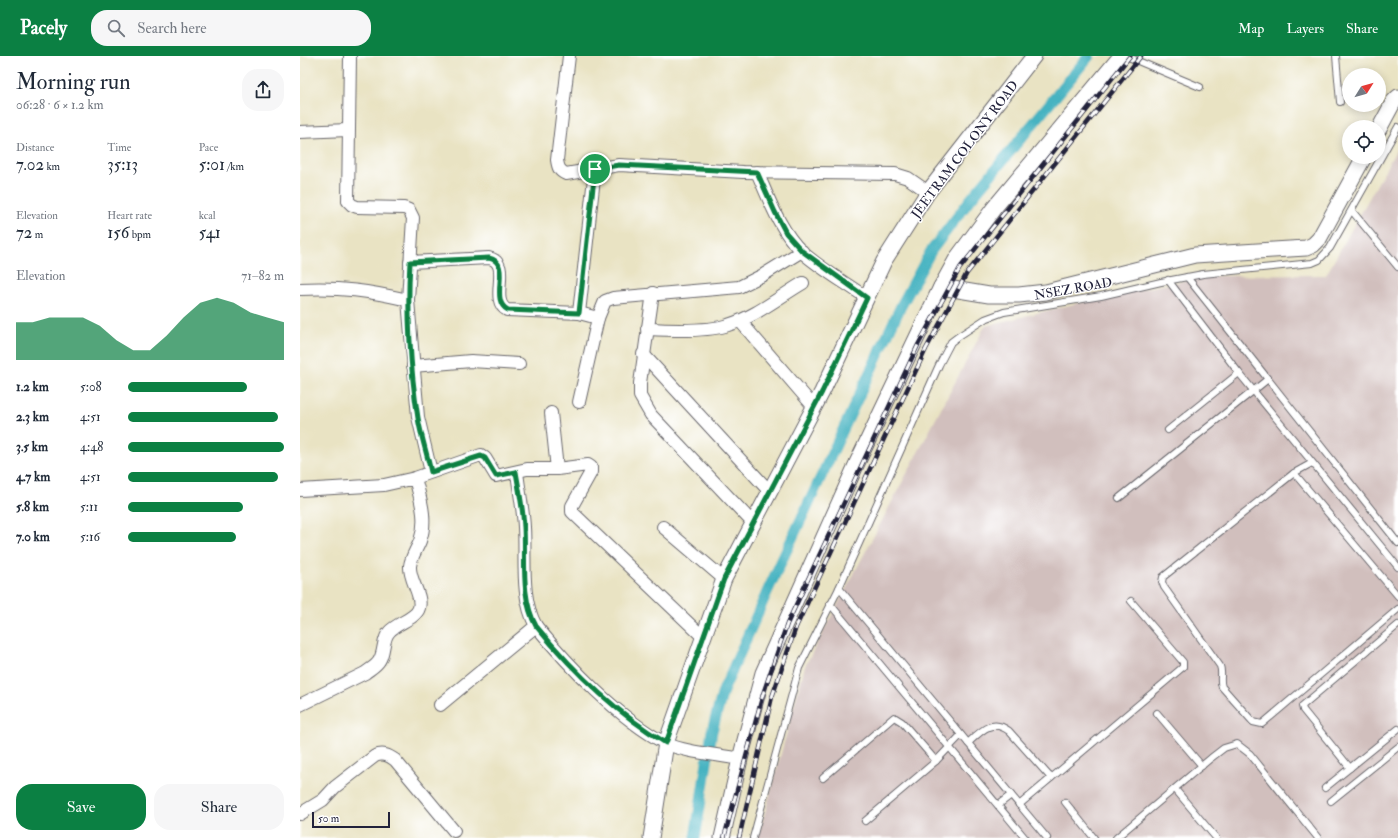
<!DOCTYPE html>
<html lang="en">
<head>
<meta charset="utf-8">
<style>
	:root { --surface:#fff; --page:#f6f6f7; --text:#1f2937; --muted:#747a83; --accent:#0b8043 }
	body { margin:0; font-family:"IM FELL Double Pica",serif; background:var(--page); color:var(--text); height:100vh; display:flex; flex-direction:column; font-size:15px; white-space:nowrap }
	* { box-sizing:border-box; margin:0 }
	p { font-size:13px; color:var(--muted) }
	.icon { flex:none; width:22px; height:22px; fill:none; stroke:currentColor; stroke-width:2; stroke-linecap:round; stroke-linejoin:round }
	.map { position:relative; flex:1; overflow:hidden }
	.panel { display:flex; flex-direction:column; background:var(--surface); width:300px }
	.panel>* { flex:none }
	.needle { width:26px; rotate:53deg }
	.controls { position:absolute; left:1042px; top:12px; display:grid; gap:8px }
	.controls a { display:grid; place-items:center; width:44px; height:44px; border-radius:50%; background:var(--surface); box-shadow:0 2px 10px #0003; font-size:20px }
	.scale { position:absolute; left:12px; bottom:10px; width:78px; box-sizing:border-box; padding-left:4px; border:2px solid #22223b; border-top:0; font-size:11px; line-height:14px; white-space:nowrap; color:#22223b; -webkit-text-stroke:3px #fff; paint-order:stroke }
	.pin { position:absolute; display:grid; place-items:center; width:34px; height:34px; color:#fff; margin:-17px; border:2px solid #fff; border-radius:50%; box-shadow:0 1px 4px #0007 }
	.round { display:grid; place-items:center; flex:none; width:42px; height:42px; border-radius:16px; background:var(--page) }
	.overview { display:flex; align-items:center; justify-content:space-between; height:68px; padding:0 16px }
	h1 { font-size:22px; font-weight:600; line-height:30px }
	.metrics { display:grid; grid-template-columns:repeat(3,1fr); gap:6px; height:68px; padding:4px 16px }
	.metrics div { display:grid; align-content:center }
	.metrics b { font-size:17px; font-weight:600 }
	.metrics small { font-size:11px; font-weight:400 }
	.metrics p { font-size:11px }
	.chart { height:112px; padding:8px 16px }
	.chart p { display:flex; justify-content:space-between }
	.chart svg { width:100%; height:72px; margin-top:4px; fill:var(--accent); opacity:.7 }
	.button { display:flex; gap:8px; margin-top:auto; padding:8px 16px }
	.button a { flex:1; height:46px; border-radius:16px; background:var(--accent); color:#fff; font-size:16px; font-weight:600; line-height:46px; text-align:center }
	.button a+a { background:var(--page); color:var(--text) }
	ul { padding:0 16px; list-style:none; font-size:13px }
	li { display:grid; grid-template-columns:64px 48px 1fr; align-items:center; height:30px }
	li i { height:10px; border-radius:5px; background:var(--accent) }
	header { display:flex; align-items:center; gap:24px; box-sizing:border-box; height:56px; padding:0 20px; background:var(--accent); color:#fff }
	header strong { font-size:19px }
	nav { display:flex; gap:22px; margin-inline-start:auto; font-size:14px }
	.search { width:280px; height:36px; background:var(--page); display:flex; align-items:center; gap:10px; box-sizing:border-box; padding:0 14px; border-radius:16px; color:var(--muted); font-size:15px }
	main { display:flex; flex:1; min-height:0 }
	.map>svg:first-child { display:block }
	.industrial { fill:#d1bfbd }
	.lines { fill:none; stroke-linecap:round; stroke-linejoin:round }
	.canal { stroke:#46b3c1; stroke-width:11 }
	.service-casing { stroke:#68666b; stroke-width:8 }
	.minor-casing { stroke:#68666b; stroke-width:14 }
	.tertiary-casing { stroke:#68666b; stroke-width:17 }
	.service { stroke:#fff; stroke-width:6 }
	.minor { stroke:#fff; stroke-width:12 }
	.tertiary { stroke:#fff; stroke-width:15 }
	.rail-casing { stroke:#22223b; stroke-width:4.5 }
	.rail { stroke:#fff; stroke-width:3; stroke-dasharray:9; stroke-linecap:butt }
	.route-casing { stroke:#fff; stroke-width:8 }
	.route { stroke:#0b8043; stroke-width:5 }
	.labels { text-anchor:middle; stroke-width:3; stroke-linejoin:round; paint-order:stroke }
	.street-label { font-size:13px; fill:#22223b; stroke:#fff }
</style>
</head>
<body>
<header>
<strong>Pacely</strong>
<div class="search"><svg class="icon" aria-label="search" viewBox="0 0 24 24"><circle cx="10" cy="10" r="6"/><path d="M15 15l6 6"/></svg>Search here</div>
<nav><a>Map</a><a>Layers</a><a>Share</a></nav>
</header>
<main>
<section class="panel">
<div class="overview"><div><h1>Morning run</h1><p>06:28 · 6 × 1.2 km</p></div><a class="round"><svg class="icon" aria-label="share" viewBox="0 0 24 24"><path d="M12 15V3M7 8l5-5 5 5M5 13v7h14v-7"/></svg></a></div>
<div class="metrics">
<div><p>Distance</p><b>7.02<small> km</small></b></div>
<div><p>Time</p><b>35:13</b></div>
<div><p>Pace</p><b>5:01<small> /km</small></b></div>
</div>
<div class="metrics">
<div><p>Elevation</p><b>72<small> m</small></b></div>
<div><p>Heart rate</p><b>156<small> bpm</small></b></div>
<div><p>kcal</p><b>541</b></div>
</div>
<div class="chart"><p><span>Elevation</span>71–82 m</p>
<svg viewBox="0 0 160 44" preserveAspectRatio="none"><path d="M0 44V21L10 21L20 18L30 18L40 18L50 23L60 32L70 38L80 38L90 29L100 18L110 9L120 6L130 9L140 15L150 18L160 21V44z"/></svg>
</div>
<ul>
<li><b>1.2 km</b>5:08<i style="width:76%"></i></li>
<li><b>2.3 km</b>4:51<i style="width:96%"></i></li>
<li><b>3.5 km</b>4:48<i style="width:100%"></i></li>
<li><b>4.7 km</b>4:51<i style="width:96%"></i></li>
<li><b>5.8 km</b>5:11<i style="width:74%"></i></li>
<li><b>7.0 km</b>5:16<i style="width:69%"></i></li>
</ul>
<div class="button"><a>Save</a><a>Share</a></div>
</section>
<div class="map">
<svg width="1098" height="782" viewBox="0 0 1098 782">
	<rect width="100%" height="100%" fill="#fff"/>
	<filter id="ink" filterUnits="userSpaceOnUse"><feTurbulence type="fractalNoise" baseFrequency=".025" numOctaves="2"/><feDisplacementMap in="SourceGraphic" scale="8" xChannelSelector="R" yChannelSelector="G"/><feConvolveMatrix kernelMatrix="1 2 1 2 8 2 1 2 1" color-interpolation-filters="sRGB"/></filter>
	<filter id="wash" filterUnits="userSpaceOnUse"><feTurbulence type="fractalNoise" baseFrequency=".012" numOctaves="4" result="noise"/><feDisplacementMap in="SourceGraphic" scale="16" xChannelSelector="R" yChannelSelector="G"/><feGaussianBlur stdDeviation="0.9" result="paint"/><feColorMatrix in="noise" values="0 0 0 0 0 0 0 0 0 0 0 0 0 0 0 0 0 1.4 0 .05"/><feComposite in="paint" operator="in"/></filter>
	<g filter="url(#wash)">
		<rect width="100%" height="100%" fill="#e9e3c3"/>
		<polygon class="industrial" points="1098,91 1098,782 458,782 505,610 685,270 802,241 908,220 1026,219"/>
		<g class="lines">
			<polyline class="canal" points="395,782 412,675 423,635 468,534 601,250 631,195 670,144 789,0"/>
		</g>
	</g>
	<g filter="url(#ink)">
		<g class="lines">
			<g class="service-casing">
				<g id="service">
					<polyline points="826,0 900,31"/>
					<polyline points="1036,0 1040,46"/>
					<polyline points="1052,155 1098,211"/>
					<polyline points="887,221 1098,487"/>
					<polyline points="868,224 939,317 1098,511"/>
					<polyline points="868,374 939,317"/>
					<path d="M1012,407l-18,10 -131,104 -1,5 2,5 56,79c3,7 -1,14 2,21l31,35 9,2 136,-115"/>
					<polyline points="994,417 1098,540"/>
					<polyline points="819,442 968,323"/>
					<polyline points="539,532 747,782"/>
					<polyline points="530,548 725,782"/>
					<polyline points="857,657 902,710"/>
					<path d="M668,687c13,-12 24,-25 41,-12l42,47"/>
					<polyline points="1050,712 1003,654 1002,650 1098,569"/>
					<polyline points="523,722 594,661 602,666 636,705"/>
					<polyline points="1025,732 1098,673"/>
					<polyline points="875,733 916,782"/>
					<polyline points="1031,745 1098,691"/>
					<polyline points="765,746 794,782"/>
					<polyline points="698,749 711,739"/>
					<polyline points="719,749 883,611 883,606 831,545"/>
					<polyline points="565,765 636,705 661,679"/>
					<polyline points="453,782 499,612 539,532 639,309 651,286 659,280 685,263 704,256 801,240 861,226 903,218 1012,207 1019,204 1030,192 1098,71"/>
					<polyline points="816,782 911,702 924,692 937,688 950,698 1018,782"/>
				</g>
			</g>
			<g class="minor-casing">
				<g id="minor">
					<polyline points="50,0 48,145 52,149 57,151 104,152 109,154 113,162 108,244 118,361 131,416"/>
					<path d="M269,0l-12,104c1,7 2,11 9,14l53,-9 124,7 152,2 13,4 20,14"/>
					<polyline points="0,76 48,74"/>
					<path d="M457,116c12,27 23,59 45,80 19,17 44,31 65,46"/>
					<path d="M110,206l79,-4c24,5 -1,42 18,52l72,3 19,5 7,-17 8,-3 126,-11 24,-12 39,-24"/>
					<path d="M0,233c41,-2 69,2 108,11"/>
					<polyline points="353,237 340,327 340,340 351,359 453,467"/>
					<polyline points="279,257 295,113"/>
					<polyline points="440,265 514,351"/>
					<path d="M347,273c21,1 61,3 81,-4 27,-8 51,-28 75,-42"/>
					<polyline points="343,298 470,436"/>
					<polyline points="113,310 171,305 219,308"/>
					<polyline points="279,346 298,262"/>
					<polyline points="251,357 257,413"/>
					<polyline points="115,422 181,399 185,402 196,420 227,413 257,413 288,409 291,411 291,416 272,450 272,456 402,580"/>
					<path d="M0,434l84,-5 31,-7c5,20 13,41 5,63 -3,8 -9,16 -10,25 -1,14 13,30 9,42 -3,11 -23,15 -30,24 -7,8 -4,20 -10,29 -3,5 -9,8 -14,12l-65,32"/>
					<polyline points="363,471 424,523"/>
					<path d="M236,570c33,40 83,93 129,117 22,10 51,11 75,16"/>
					<path d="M140,649l96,-79c-16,-29 -10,-67 -12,-99 -1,-19 -5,-37 -7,-55"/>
					<path d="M0,758l23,-14 12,-13 40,-31c8,-3 13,-1 20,4l59,71"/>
				</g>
			</g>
			<g class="tertiary-casing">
				<g id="tertiary">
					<polyline points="1079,73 1094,45 1098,41"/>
					<polyline points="641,231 689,239 719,239 746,236 895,199 1006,192 1013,189 1019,183 1064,101"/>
					<polyline points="351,782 366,687 424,523 522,336 584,205 628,136 734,0"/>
					<polyline points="422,782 440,703 463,617 557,407 641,231 657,202 694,152 821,0"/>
				</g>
			</g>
			<use href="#service" class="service"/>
			<use href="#minor" class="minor"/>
			<use href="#tertiary" class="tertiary"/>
			<g class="rail-casing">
				<g id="rail">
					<polyline points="424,782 463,638 487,568 618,289 660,212 830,0"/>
					<polyline points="439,782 472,641 496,571 626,293 667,217 841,0"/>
				</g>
			</g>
			<use href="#rail" class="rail"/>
		</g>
	</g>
	<g class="lines" filter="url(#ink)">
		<g class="route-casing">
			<path id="route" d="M319,109l138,7 18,40 11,21 16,18 65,47 -45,94 -98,187 -58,164c-50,-30 -93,-72 -130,-117 -16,-29 -10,-67 -12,-99 -1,-19 -5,-37 -8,-55l-20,4 -11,-18 -4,-2 -50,16c-4,-18 -10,-36 -13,-54 -8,-49 -11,-108 -8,-156l79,-4c24,5 -1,42 19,52l71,3 16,-144z"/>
		</g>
		<use href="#route" class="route"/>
	</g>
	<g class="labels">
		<g class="street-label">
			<text transform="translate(664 93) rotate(-53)" y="5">JEETRAM COLONY ROAD</text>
			<text transform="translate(773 232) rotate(-10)" y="5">NSEZ ROAD</text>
		</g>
	</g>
</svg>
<div class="controls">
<a><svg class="needle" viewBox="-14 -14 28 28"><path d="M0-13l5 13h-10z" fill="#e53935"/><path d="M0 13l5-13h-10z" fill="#747a83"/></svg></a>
<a><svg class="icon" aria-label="locate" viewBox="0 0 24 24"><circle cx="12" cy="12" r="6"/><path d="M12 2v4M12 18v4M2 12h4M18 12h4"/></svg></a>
</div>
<div class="scale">50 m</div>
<div class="pin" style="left:295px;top:113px;background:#1e9e55"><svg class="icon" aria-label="arrive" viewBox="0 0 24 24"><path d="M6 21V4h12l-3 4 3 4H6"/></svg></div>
</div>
</main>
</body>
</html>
